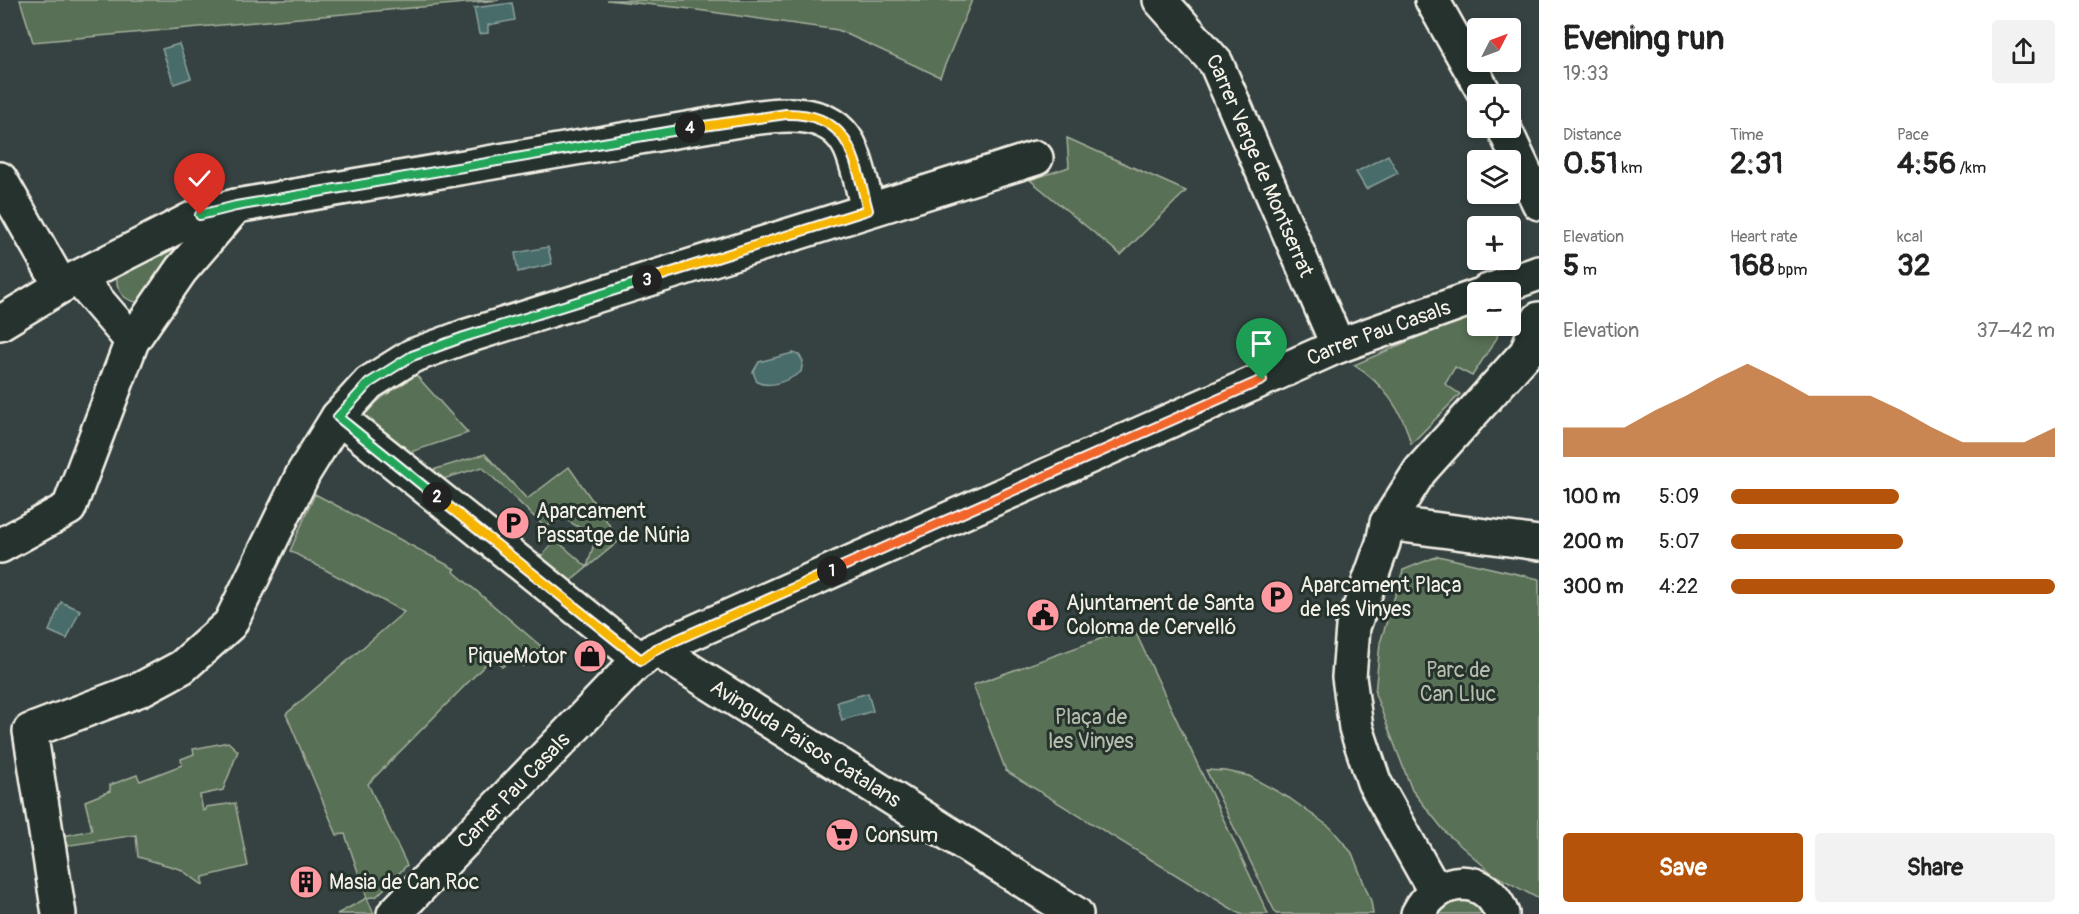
<!DOCTYPE html>
<html lang="en">
<head>
<meta charset="utf-8">
<style>
	:root { --surface:#fff; --page:#f2f2f2; --text:#222; --muted:#767676; --accent:#b45309 }
	body { margin:0; font-family:Pangolin,sans-serif; background:var(--page); color:var(--text); height:100vh; display:flex; flex-direction:column; font-size:22px; white-space:nowrap }
	* { box-sizing:border-box; margin:0 }
	p { font-size:20px; color:var(--muted) }
	.icon { flex:none; width:33px; height:33px; fill:none; stroke:currentColor; stroke-width:2; stroke-linecap:round; stroke-linejoin:round }
	.map { position:relative; flex:1; overflow:hidden }
	.panel { display:flex; flex-direction:column; background:var(--surface); width:540px }
	.panel>* { flex:none }
	.needle { width:39px; rotate:48deg }
	.buttons { position:absolute; left:1467px; top:18px; display:grid; gap:12px }
	.buttons a { display:grid; place-items:center; width:54px; height:54px; border-radius:6px; background:var(--surface); box-shadow:0 3px 9px #0003; font-size:30px }
	.pin { position:absolute; display:grid; place-items:center; width:51px; height:51px; color:#fff; margin:-62px -26px; border-radius:50% 50% 50% 0; rotate:-45deg; box-shadow:0 0 6px #0007 }
	.pin .icon { rotate:45deg }
	.km { position:absolute; width:30px; height:30px; margin:-15px; border-radius:50%; background:#222; color:#fff; font-size:16px; line-height:30px; text-align:center }
	.round { display:grid; place-items:center; flex:none; width:63px; height:63px; border-radius:6px; background:var(--page) }
	.summary { display:flex; align-items:center; justify-content:space-between; height:102px; padding:0 24px }
	h1 { font-size:33px; font-weight:700; line-height:45px }
	.stats { display:grid; grid-template-columns:repeat(3,1fr); gap:9px; height:102px; padding:6px 24px }
	.stats div { display:grid; align-content:center }
	.stats b { font-size:30px; font-weight:700 }
	.stats small { font-size:16px; font-weight:400 }
	.stats p { font-size:16px }
	.chart { height:168px; padding:12px 24px }
	.chart p { display:flex; justify-content:space-between }
	.chart svg { width:100%; height:108px; margin-top:6px; fill:var(--accent); opacity:.7 }
	.primary-button { display:flex; gap:12px; margin-top:auto; padding:12px 24px }
	.primary-button a { flex:1; height:69px; border-radius:6px; background:var(--accent); color:#fff; font-size:24px; font-weight:700; line-height:69px; text-align:center }
	.primary-button a+a { background:var(--page); color:var(--text) }
	ul { padding:0 24px; list-style:none; font-size:20px }
	li { display:grid; grid-template-columns:96px 72px 1fr; align-items:center; height:45px }
	li i { height:15px; border-radius:8px; background:var(--accent) }
	main { display:flex; flex:1; min-height:0 }
	.map>svg:first-child { display:block }
	.green { fill:#597055; stroke:#a6b09e; stroke-width:1.5 }
	.water { fill:#476c6b; stroke:#8ca19d; stroke-width:1.5 }
	.lines { fill:none; stroke-linecap:round; stroke-linejoin:round }
	.minor-casing { stroke:#f4f1e8; stroke-width:38 }
	.minor { stroke:#26332d; stroke-width:33 }
	.split-1-casing { stroke:#fff; stroke-width:12 }
	.split-2-casing { stroke:#fff; stroke-width:12 }
	.split-3-casing { stroke:#fff; stroke-width:12 }
	.split-4-casing { stroke:#fff; stroke-width:12 }
	.split-5-casing { stroke:#fff; stroke-width:12 }
	.split-1 { stroke:#f0652b; stroke-width:8 }
	.split-2 { stroke:#f5b400; stroke-width:8 }
	.split-3 { stroke:#22a559; stroke-width:8 }
	.split-4 { stroke:#f5b400; stroke-width:8 }
	.split-5 { stroke:#22a559; stroke-width:8 }
	.labels { text-anchor:middle; stroke-width:6; stroke-linejoin:round; paint-order:stroke }
	.street-label { font-size:21px; fill:#f4f1e8; stroke:#26332d }
	.poi-label { font-size:21px; fill:#f4f1e8; stroke:#26332d; text-anchor:start }
	.park-label { font-size:21px; fill:#b6bdad; stroke:#26332d }
</style>
</head>
<body>
<main>
<div class="map">
<svg width="1539" height="914" viewBox="0 0 1539 914">
	<rect width="100%" height="100%" fill="#354241"/>
	<filter id="ink" filterUnits="userSpaceOnUse"><feTurbulence type="fractalNoise" baseFrequency=".0167" numOctaves="2"/><feDisplacementMap in="SourceGraphic" scale="12" xChannelSelector="R" yChannelSelector="G"/><feConvolveMatrix kernelMatrix="1 2 1 2 8 2 1 2 1" color-interpolation-filters="sRGB"/></filter>
	<g filter="url(#ink)">
		<g class="green">
			<polygon points="20,0 499,0 33,42"/>
			<polygon points="607,0 972,0 940,77 838,30 683,8"/>
			<polygon points="1067,138 1186,191 1121,255 1030,180 1069,167"/>
			<path d="M193,230l-53,72c-16,0 -25,-12 -23,-27z"/>
			<path d="M1477,311l1,15h21l-2,12 -25,38 -17,-9 -10,17 15,10 -49,50c-8,-33 -28,-61 -57,-79z"/>
			<polygon points="416,375 468,433 408,453 362,415 384,396"/>
			<polygon points="485,454 527,499 569,467 620,540 566,585 537,561 556,540 587,567 596,537 563,518 545,527 482,467 440,480 429,471"/>
			<polygon points="315,494 455,569 453,571 550,654 547,657 537,650 523,666 514,656 502,667 495,655 368,784 407,865 377,896 367,898 374,914 337,914 367,898 345,834 337,835 286,714 404,612 290,551"/>
			<polygon points="1438,556 1539,579 1539,899 1493,874 1446,833 1412,790 1375,694 1380,643 1403,570"/>
			<polygon points="1133,627 1268,914 1240,914 1006,771 973,685"/>
			<polygon points="228,742 238,751 223,790 200,795 203,811 206,810 206,807 235,803 248,866 203,877 203,885 180,869 138,857 136,835 64,846 63,836 92,830 85,801 110,791 110,785 137,775 140,781 182,765 181,759 194,754 193,749"/>
			<polygon points="1206,770 1226,771 1249,776 1289,798 1331,828 1352,853 1371,901 1373,914 1276,914"/>
			<polygon points="1463,899 1472,901 1485,914 1437,914 1446,903"/>
		</g>
		<g class="water">
			<polygon points="512,3 515,20 488,25 488,33 479,34 474,8"/>
			<polygon points="179,44 191,78 174,84 162,49"/>
			<polygon points="1388,155 1398,173 1366,189 1356,172"/>
			<polygon points="548,247 552,264 518,272 515,253"/>
			<path d="M793,353l6,2 4,6 -2,11c-12,8 -31,17 -44,10l-4,-10 6,-10z"/>
			<polygon points="61,602 80,610 67,639 49,631"/>
			<polygon points="868,693 873,711 842,720 837,702"/>
		</g>
		<g class="lines">
			<g class="minor-casing">
				<g id="minor">
					<path id="s1" d="M1160,0l56,63 122,283"/>
					<polyline points="1432,0 1485,94"/>
					<polyline points="1504,128 1539,203"/>
					<polyline points="0,179 61,286"/>
					<polyline points="78,278 132,341 181,270 236,206"/>
					<polyline points="1486,292 1539,273"/>
					<polyline points="1539,319 1527,352 1420,471 1387,523 1539,543"/>
					<path d="M0,323l61,-37 139,-71 36,-9 515,-88c33,-4 77,-10 97,25 8,13 16,50 20,67"/>
					<polyline points="338,417 641,660"/>
					<polyline points="1387,523 1383,543 1353,627 1349,677 1356,728 1374,782 1435,891"/>
					<polyline points="0,546 69,508 132,341"/>
					<path id="s2" d="M656,649l420,265"/>
					<polyline points="59,914 30,731 141,689 182,667 230,624 304,472 338,417 369,383 412,356 464,337 1036,158"/>
					<path id="s3" d="M394,914l240,-249 22,-16 682,-303 140,-50"/>
					<path d="M1418,914c19,-39 68,-43 84,0"/>
				</g>
			</g>
			<use href="#minor" class="minor"/>
		</g>
	</g>
	<g class="lines" filter="url(#ink)">
		<g class="split-1-casing">
			<polyline id="split-1" points="832,571 1262,380"/>
		</g>
		<g class="split-2-casing">
			<polyline id="split-2" points="437,497 641,660 656,649 832,571"/>
		</g>
		<g class="split-3-casing">
			<polyline id="split-3" points="437,497 338,417 369,383 412,356 464,337 647,280"/>
		</g>
		<g class="split-4-casing">
			<path id="split-4" d="M647,280l221,-70c-14,-51 -16,-97 -82,-96l-96,14"/>
		</g>
		<g class="split-5-casing">
			<polyline id="split-5" points="200,215 236,206 690,128"/>
		</g>
		<use href="#split-1" class="split-1"/>
		<use href="#split-2" class="split-2"/>
		<use href="#split-3" class="split-3"/>
		<use href="#split-4" class="split-4"/>
		<use href="#split-5" class="split-5"/>
	</g>
	<defs>
		<g id="parking-disc" transform="scale(1.725)"><circle r="9.5" fill="#ff9aa2" stroke="#26332d"/><path d="M-3.5-5.5H1a3.5 3.5 0 0 1 0 7H-1V5.5H-3.5ZM-1-3.4V-.6H.8a1.4 1.4 0 0 0 0-2.8Z" fill="#111"/></g>
		<g id="civic-disc" transform="scale(1.725)"><circle r="9.5" fill="#ff9aa2" stroke="#26332d"/><path d="M-.6-6.5H3V-4.5H.6V-3L4-1V1h2V6H-6V1h2V-1L-.6-3ZM-1.2 2.5V6h2.4V2.5Z" fill="#111"/></g>
		<g id="shop-disc" transform="scale(1.725)"><circle r="9.5" fill="#ff9aa2" stroke="#26332d"/><path d="M-5-2.5h2.3a2.7 3.5 0 0 1 5.4 0H5L5.5 6h-11ZM-1.5-2.5h3a1.5 2.3 0 0 0-3 0Z" fill="#111"/></g>
		<g id="supermarket-disc" transform="scale(1.725)"><circle r="9.5" fill="#ff9aa2" stroke="#26332d"/><path d="M-6-5.5h2.5l.6 2H6L4.5 2H-2.5L-4.4-4H-6ZM-1.5 3.2a1.3 1.3 0 1 0 .1 0ZM3 3.2a1.3 1.3 0 1 0 .1 0Z" fill="#111"/></g>
		<g id="building-disc" transform="scale(1.725)"><circle r="9.5" fill="#ff9aa2" stroke="#26332d"/><path d="M-4-6H4V6H1V3H-1V6H-4ZM-2.5-4.3h1.7v1.8h-1.7ZM.8-4.3h1.7v1.8H.8ZM-2.5-1h1.7V.8h-1.7ZM.8-1h1.7V.8H.8Z" fill="#111"/></g>
	</defs>
	<g fill-rule="evenodd">
		<use href="#parking-disc" x="513" y="523"/>
		<use href="#parking-disc" x="1277" y="597"/>
		<use href="#civic-disc" x="1043" y="615"/>
		<use href="#shop-disc" x="590" y="656"/>
		<use href="#supermarket-disc" x="842" y="835"/>
		<use href="#building-disc" x="306" y="882"/>
	</g>
	<g class="labels">
		<g class="street-label">
			<text dy="7" stroke="none"><textPath href="#s1" startOffset="196">Carrer Verge de Montserrat</textPath></text>
			<text dy="7" stroke="none"><textPath href="#s3" startOffset="1162">Carrer Pau Casals</textPath></text>
			<text dy="7" stroke="none"><textPath href="#s2" startOffset="177">Avinguda Països Catalans</textPath></text>
			<text dy="7" stroke="none"><textPath href="#s3" startOffset="172">Carrer Pau Casals</textPath></text>
		</g>
		<g class="poi-label">
			<text x="536" y="518">Aparcament<tspan x="536" dy="24">Passatge de Núria</tspan></text>
			<text x="1300" y="592">Aparcament Plaça<tspan x="1300" dy="24">de les Vinyes</tspan></text>
			<text x="1066" y="610">Ajuntament de Santa<tspan x="1066" dy="24">Coloma de Cervelló</tspan></text>
			<text x="567" y="663" text-anchor="end">PiqueMotor</text>
			<text x="865" y="842">Consum</text>
			<text x="329" y="889">Masia de Can Roc</text>
		</g>
		<g class="park-label">
			<text x="1458" y="677">Parc de<tspan x="1458" dy="24">Can Lluc</tspan></text>
			<text x="1091" y="724">Plaça de<tspan x="1091" dy="24">les Vinyes</tspan></text>
		</g>
	</g>
</svg>
<div class="buttons">
<a><svg class="needle" viewBox="-14 -14 28 28"><path d="M0-13l5 13h-10z" fill="#e53935"/><path d="M0 13l5-13h-10z" fill="#767676"/></svg></a>
<a><svg class="icon" aria-label="locate" viewBox="0 0 24 24"><circle cx="12" cy="12" r="6"/><path d="M12 2v4M12 18v4M2 12h4M18 12h4"/></svg></a>
<a><svg class="icon" aria-label="layers" viewBox="0 0 24 24"><path d="M12 4l9 5-9 5-9-5zM3 14l9 5 9-5"/></svg></a>
<a>+</a>
<a>−</a>
</div>
<div class="pin" style="left:1262px;top:380px;background:#1e9e55"><svg class="icon" aria-label="arrive" viewBox="0 0 24 24"><path d="M6 21V4h12l-3 4 3 4H6"/></svg></div>
<div class="pin" style="left:200px;top:215px;background:#d93025"><svg class="icon" aria-label="check" viewBox="0 0 24 24"><path d="M5 12l5 5 9-10"/></svg></div>
<b class="km" style="left:832px;top:571px">1</b>
<b class="km" style="left:437px;top:497px">2</b>
<b class="km" style="left:647px;top:280px">3</b>
<b class="km" style="left:690px;top:128px">4</b>
</div>
<section class="panel">
<div class="summary"><div><h1>Evening run</h1><p>19:33</p></div><a class="round"><svg class="icon" aria-label="share" viewBox="0 0 24 24"><path d="M12 15V3M7 8l5-5 5 5M5 13v7h14v-7"/></svg></a></div>
<div class="stats">
<div><p>Distance</p><b>0.51<small> km</small></b></div>
<div><p>Time</p><b>2:31</b></div>
<div><p>Pace</p><b>4:56<small> /km</small></b></div>
</div>
<div class="stats">
<div><p>Elevation</p><b>5<small> m</small></b></div>
<div><p>Heart rate</p><b>168<small> bpm</small></b></div>
<div><p>kcal</p><b>32</b></div>
</div>
<div class="chart"><p><span>Elevation</span>37–42 m</p>
<svg viewBox="0 0 160 44" preserveAspectRatio="none"><path d="M0 44V32L10 32L20 32L30 25L40 19L50 12L60 6L70 12L80 19L90 19L100 19L110 25L120 32L130 38L140 38L150 38L160 32V44z"/></svg>
</div>
<ul>
<li><b>100 m</b>5:09<i style="width:52%"></i></li>
<li><b>200 m</b>5:07<i style="width:53%"></i></li>
<li><b>300 m</b>4:22<i style="width:100%"></i></li>
</ul>
<div class="primary-button"><a>Save</a><a>Share</a></div>
</section>
</main>
</body>
</html>
